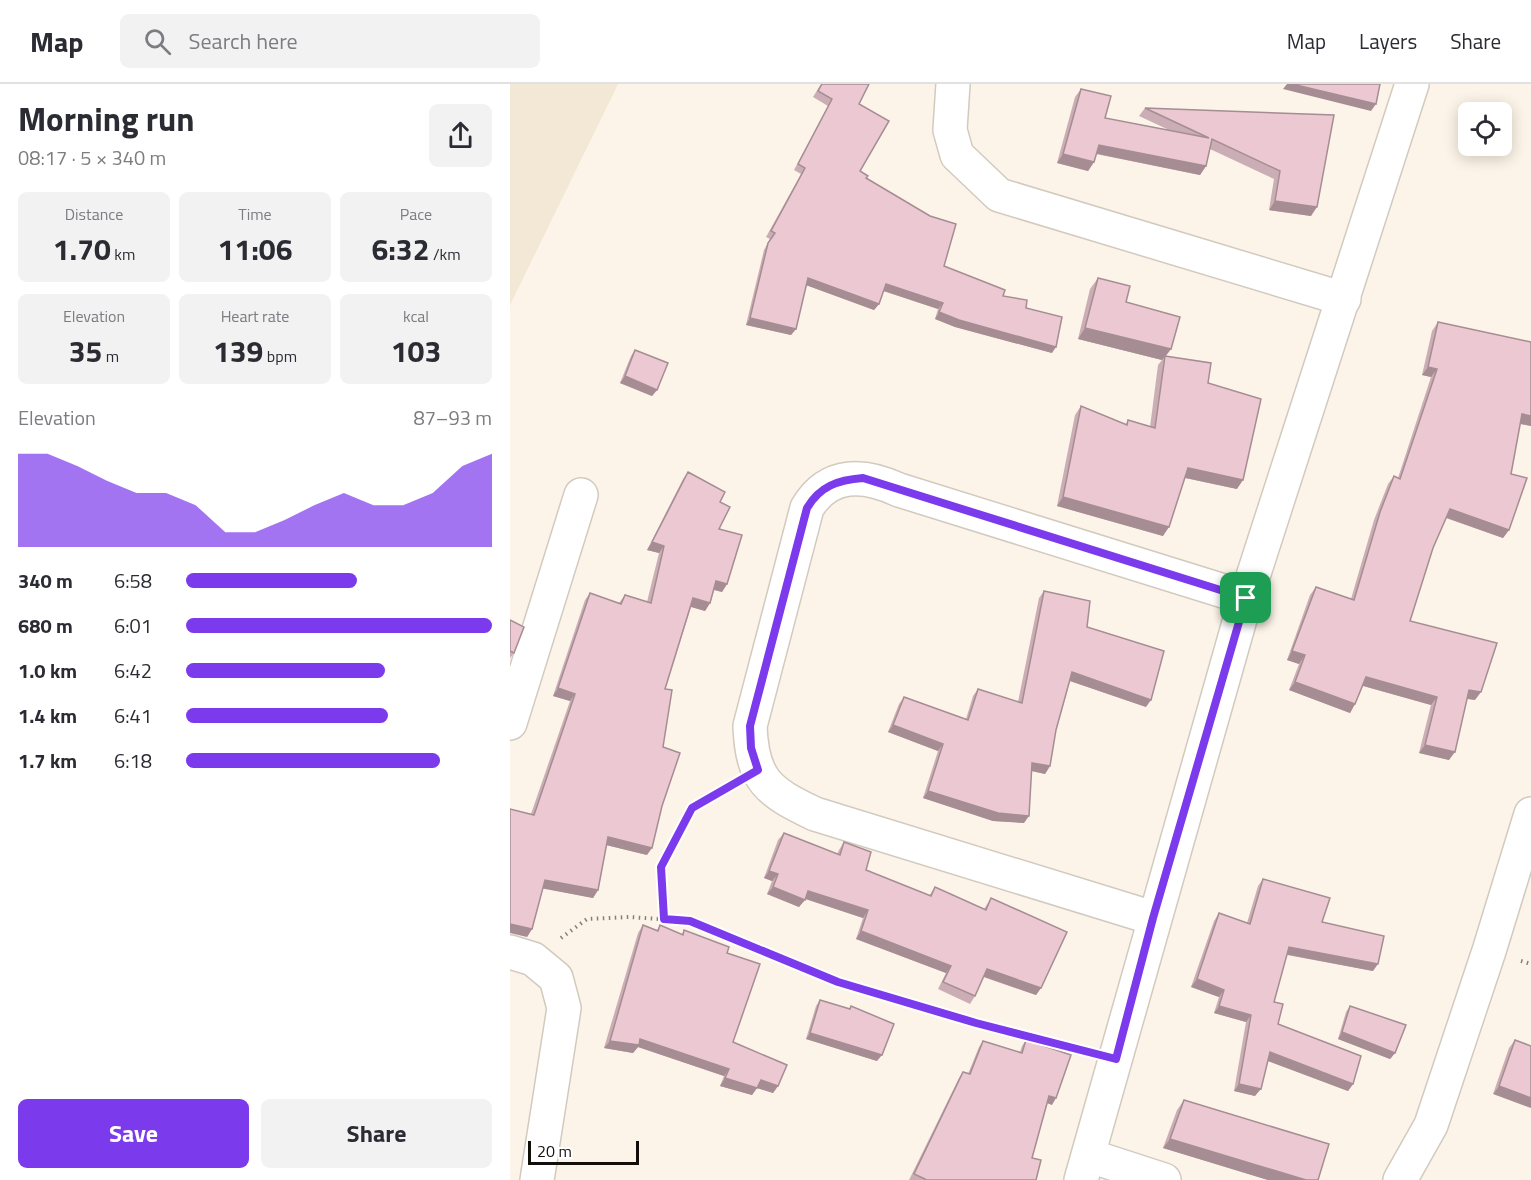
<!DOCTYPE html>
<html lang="en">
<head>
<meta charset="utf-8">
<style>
	:root { --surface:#fff; --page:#f2f2f3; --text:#2b2b33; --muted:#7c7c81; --line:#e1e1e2; --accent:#7c3aed }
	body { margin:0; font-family:"Titillium Web",sans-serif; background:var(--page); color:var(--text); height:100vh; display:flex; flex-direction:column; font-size:22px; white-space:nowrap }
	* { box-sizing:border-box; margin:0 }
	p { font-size:20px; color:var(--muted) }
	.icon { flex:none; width:33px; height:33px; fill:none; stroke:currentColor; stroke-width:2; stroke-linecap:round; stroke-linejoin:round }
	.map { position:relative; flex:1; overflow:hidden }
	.panel { display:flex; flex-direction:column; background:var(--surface); width:510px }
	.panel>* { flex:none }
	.tools { position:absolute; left:948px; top:18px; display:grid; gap:12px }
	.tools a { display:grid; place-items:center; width:54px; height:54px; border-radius:9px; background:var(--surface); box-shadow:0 3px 15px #0003; font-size:30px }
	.scale { position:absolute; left:18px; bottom:15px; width:111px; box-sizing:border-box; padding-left:6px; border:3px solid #120f0b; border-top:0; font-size:16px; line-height:21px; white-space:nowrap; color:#120f0b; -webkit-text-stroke:4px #fff; paint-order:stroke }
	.pin { position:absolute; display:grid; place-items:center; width:51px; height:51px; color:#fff; margin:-26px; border-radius:12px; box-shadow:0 3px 9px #0006 }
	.round { display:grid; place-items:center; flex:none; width:63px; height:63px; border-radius:9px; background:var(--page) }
	.overview { display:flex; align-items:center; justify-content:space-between; height:102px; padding:0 18px }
	h1 { font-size:33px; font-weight:700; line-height:45px }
	.stats { display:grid; grid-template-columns:repeat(3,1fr); gap:9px; height:102px; padding:6px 18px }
	.stats div { display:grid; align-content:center; border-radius:9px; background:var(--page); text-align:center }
	.stats b { font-size:30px; font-weight:700 }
	.stats small { font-size:16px; font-weight:400 }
	.stats p { font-size:16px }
	.chart { height:168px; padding:12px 18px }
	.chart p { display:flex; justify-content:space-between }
	.chart svg { width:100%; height:108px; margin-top:6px; fill:var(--accent); opacity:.7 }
	.cta { display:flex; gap:12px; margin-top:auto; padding:12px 18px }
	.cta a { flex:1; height:69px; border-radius:9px; background:var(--accent); color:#fff; font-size:24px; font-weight:700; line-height:69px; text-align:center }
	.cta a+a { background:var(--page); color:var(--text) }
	ul { padding:0 18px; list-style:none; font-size:20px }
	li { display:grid; grid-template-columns:96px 72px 1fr; align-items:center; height:45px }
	li i { height:15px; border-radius:8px; background:var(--accent) }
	header { display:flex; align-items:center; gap:36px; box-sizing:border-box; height:84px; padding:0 30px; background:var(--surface); border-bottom:2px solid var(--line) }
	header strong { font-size:28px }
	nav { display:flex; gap:33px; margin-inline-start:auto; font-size:21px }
	.search { width:420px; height:54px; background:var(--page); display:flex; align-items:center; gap:15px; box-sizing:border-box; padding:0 21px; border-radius:9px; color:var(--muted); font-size:22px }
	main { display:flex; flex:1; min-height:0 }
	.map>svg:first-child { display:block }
	.built { fill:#f3e7d5 }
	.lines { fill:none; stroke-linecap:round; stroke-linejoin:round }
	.street-casing { stroke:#d2cabf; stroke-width:36 }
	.path { stroke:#847f77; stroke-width:4; stroke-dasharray:1.5 4.5; stroke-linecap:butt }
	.street { stroke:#fff; stroke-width:33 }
	.wall { fill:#cbadb5 }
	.shaded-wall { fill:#a58d93 }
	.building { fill:#ecc9d2; stroke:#a58d93; stroke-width:1.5 }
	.route-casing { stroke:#fff; stroke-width:12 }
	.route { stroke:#7c3aed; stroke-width:8 }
</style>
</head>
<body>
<header>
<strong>Map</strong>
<div class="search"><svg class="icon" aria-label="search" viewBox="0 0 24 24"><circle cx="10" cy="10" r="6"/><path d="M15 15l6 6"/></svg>Search here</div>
<nav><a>Map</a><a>Layers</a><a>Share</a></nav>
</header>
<main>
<section class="panel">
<div class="overview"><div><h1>Morning run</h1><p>08:17 · 5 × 340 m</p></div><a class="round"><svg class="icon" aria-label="share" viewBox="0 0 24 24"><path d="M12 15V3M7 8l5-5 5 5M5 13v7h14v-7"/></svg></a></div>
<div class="stats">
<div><p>Distance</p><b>1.70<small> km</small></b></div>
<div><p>Time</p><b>11:06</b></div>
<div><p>Pace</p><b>6:32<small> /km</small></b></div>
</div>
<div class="stats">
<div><p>Elevation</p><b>35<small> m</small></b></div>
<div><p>Heart rate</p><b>139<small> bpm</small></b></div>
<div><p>kcal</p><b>103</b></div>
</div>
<div class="chart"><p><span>Elevation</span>87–93 m</p>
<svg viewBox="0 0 160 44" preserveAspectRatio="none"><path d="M0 44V6L10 6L20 11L30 17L40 22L50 22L60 27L70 38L80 38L90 33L100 27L110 22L120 27L130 27L140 22L150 11L160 6V44z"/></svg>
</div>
<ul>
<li><b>340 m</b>6:58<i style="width:56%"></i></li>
<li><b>680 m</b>6:01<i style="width:100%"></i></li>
<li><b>1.0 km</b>6:42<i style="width:65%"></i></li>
<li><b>1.4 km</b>6:41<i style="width:66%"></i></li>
<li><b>1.7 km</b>6:18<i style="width:83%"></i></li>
</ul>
<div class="cta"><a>Save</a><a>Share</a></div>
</section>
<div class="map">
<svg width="1021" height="1096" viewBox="0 0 1021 1096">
	<rect width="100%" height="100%" fill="#fcf4e8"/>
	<polygon class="built" points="0,0 108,0 0,221"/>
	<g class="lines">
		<g class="street-casing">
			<g id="street">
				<polyline points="443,0 440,46 447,71 489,111 834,215"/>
				<polyline points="0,639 71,411"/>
				<path d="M643,834l-338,-104c-46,-22 -63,-33 -65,-88l57,-218c22,-37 58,-34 92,-18l347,108"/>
				<polyline points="0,868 23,875 46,894 54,924 27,1096"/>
				<polyline points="580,1072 654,1096"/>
				<polyline points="571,1096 736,514 902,0"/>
				<polyline points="890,1096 921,1041 979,867 1021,730"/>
			</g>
		</g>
		<g class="path">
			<polyline points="154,835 151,783 182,724 219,703"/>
			<polyline points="51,854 77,835 119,833 180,837 329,898 466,939 570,966"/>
			<polyline points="1011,877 1021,880"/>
		</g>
		<use href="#street" class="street"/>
	</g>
	<g class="wall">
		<polygon points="311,0 359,0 349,20 350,87 434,182 516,224 542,269 445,243 425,235 428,225 373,207 369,220 364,226 296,201 286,245 281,251 236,241 254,166 260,155 256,153 291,90 284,86 318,22 303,13"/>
		<polygon points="571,5 595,34 659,46 629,32 635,24 824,31 801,132 759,126 764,95 700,65 696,82 690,91 586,70 584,78 578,87 547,79 565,13"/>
		<polygon points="588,194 616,218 661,265 656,272 698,299 727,405 675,394 653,452 547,422 565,331 571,322 616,340 618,336 640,343 648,281 652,276 568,255 580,205"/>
		<polygon points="928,238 1021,258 1021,342 1010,340 1001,390 999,446 993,454 936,434 923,464 900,537 965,616 957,615 939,676 909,669 921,621 853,602 845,620 840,629 779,606 789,580 777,576 800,511 806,503 841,515 864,436 878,400 884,392 888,394 921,293 912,291 922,247"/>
		<polygon points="125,266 147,306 142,312 110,299 121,272"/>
		<polygon points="178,388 210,418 209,445 217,500 212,508 204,506 200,519 195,527 181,523 155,605 152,722 137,771 96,761 88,806 83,814 33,804 22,845 17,853 21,730 60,617 43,612 75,516 80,509 109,519 115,511 137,518 149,469 137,466 173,395"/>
		<polygon points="534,507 577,543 636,623 560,597 546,646 540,682 535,690 522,687 514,739 483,737 413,714 428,667 378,648 389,620 394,613 456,635 463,612 468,605 508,618 529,514"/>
		<polygon points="0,536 4,569 0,574"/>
		<polygon points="274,749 327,770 329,766 334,758 356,786 419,812 425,803 474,825 481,814 531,904 526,911 473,893 465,912 460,920 428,905 436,889 346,855 353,834 295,815 289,823 257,810 262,797 254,794 268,756"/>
		<polygon points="753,795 812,838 863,887 777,871 764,918 768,940 843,1000 838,1007 758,977 745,1012 724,1007 736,938 704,929 709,913 681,903 704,837 709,829 737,839 748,802"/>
		<polygon points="133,841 147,846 150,841 172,850 174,846 217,869 223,958 268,1002 263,1009 247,1004 242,1011 210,1002 214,992 128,963 123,969 94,964 128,849"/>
		<polygon points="310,916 339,925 341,922 367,977 296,955 306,922"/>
		<polygon points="840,922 885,969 880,975 828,955 836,928"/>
		<polygon points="516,956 542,1021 537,1019 522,1074 526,1096 399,1096 449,994 453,988 458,990 469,963 473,957 510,968 512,962"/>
		<polygon points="1005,956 1021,962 983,1010 999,964"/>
		<polygon points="674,1016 808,1096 758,1096 653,1064 667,1026"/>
	</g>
	<g class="shaded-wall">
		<polygon points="777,0 782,0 866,20 861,27 773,5"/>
		<polygon points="589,61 696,82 690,91 583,69"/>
		<polygon points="553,70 584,78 578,87 547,79"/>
		<polygon points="765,117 807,123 801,132 759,126"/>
		<polygon points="298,194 369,220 364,226 293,200"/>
		<polygon points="376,200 433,219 428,225 371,206"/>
		<polygon points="429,228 546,263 542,269 445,243 425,235"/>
		<polygon points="240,234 286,245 281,251 236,241"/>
		<polygon points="575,244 661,265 652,276 568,255"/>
		<polygon points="918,283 927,285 921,293 912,291"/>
		<polygon points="115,292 147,306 142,312 110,299"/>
		<polygon points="1012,330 1021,332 1021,342 1006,339"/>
		<polygon points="678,384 733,396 727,405 671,393"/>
		<polygon points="553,413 659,443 653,452 547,422"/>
		<polygon points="940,425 999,446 993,454 934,433"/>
		<polygon points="142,458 154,462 149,469 137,466"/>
		<polygon points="206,497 217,500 212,508 201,505"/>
		<polygon points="183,514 200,519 195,527 178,522"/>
		<polygon points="782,567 795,571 789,580 777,576"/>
		<polygon points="562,588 641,616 636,623 557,596"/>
		<polygon points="856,593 927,613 921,621 850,601"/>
		<polygon points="785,598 845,620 840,629 779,606"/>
		<polygon points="48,604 65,610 60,617 43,612"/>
		<polygon points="959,606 971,608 965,616 953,614"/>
		<polygon points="383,641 433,660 428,667 378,648"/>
		<polygon points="915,661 945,668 939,676 909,669"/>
		<polygon points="522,679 540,682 535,690 517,686"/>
		<polygon points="418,707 519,732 514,739 483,737 413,714"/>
		<polygon points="98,753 142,764 137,771 92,760"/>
		<polygon points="259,787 268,790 262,797 254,794"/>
		<polygon points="35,796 88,806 83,814 30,804"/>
		<polygon points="263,803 295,816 289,823 257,810"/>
		<polygon points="298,807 358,826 353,834 293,814"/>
		<polygon points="0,840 22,845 17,853 0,849"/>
		<polygon points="351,847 441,882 436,889 346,855"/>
		<polygon points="779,863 868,880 863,887 774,870"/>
		<polygon points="477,885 531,904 526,911 472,892"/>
		<polygon points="687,895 714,906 709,913 681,903"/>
		<polygon points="709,922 741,931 736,938 704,929"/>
		<polygon points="832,948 885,969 880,975 828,955"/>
		<polygon points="300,949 372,971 367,977 296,955"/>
		<polygon points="130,955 219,985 214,992 128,963 123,969 94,964 100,957"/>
		<polygon points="760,968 843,1000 838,1007 755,976"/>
		<polygon points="215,994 251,996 268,1002 263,1009 247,1004 242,1011 210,1002"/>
		<polygon points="729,1000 751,1005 745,1012 724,1007"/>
		<polygon points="989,1002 1021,1014 1021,1024 983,1010"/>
		<polygon points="539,1012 546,1014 542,1021 535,1018"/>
		<polygon points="660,1055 796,1096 758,1096 653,1064"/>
	</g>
	<g class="building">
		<polygon points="312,0 359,0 349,20 379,37 350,87 358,92 356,94 420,132 446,140 434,182 495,206 493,212 517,216 516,224 552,233 546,263 449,236 429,228 433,219 376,200 369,220 298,194 286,245 240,234 258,159 265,149 261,147 295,84 288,80 322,15 308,7"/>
		<polygon points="782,0 870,0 866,20"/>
		<polygon points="571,5 601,12 595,34 699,54 635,24 824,31 807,123 765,117 770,87 702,55 696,82 589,61 584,78 553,70"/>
		<polygon points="588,194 620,202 616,218 670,233 661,265 575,244"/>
		<polygon points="928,238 1021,258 1021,332 1012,330 1001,390 1017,394 999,446 940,425 923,464 900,537 987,559 971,608 959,606 945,668 915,661 927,613 856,593 845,620 785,598 795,571 782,567 806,503 844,516 870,428 884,392 890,395 927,285 918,283"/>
		<polygon points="125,266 158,279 147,306 115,292"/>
		<polygon points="655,272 701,279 698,299 751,315 733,396 678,384 659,443 553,413 571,322 617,341 618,336 645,344"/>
		<polygon points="178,388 215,408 210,418 220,423 209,445 232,451 217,500 206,497 200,519 183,514 155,605 162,606 153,663 170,669 152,722 142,764 98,753 88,806 35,796 22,845 0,840 0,725 24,731 65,610 48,604 80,509 111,520 115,511 141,519 154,462 142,458"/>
		<polygon points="534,507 580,517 577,543 654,567 641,616 562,588 546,646 540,682 522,679 519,732 488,729 418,707 433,660 383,641 394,613 458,636 468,605 512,619"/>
		<polygon points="0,536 14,543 4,569 0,567"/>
		<polygon points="274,749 330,771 334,758 361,768 356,786 421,812 425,803 476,826 481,814 557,848 531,904 477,885 465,912 433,898 441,882 351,847 358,826 298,807 295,816 263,803 268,790 259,787"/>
		<polygon points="753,795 820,814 812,838 874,852 868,880 779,863 764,918 773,920 768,940 851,972 843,1000 760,968 751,1005 729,1000 741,931 709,922 714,906 687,895 709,829 740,840"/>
		<polygon points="133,841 148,847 150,841 173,851 174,846 219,863 217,869 250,880 223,958 277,981 268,1002 251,996 247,1004 215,994 219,985 130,955 129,961 100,957"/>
		<polygon points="310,916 340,925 341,922 384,940 372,971 300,949"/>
		<polygon points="840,922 896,941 885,969 832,948"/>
		<polygon points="516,956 561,971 546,1014 539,1012 522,1074 531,1076 526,1096 415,1096 415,1095 404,1090 453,988 460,990 473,957 512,969"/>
		<polygon points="1005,956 1021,962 1021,1014 989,1002"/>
		<polygon points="674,1016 819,1060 808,1096 796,1096 660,1055"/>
	</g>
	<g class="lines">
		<g class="route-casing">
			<path id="route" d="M353,394l383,120 -93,320 -37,141 -140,-36 -138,-41 -148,-61 -26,-2 -3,-52 31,-59 66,-38 -7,-22 -1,-22 57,-218c13,-22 31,-28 56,-30z"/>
		</g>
		<use href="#route" class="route"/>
	</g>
</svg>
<div class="tools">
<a><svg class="icon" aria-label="locate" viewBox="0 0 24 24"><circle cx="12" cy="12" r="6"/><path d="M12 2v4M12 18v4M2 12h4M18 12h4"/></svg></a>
</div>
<div class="scale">20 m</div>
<div class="pin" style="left:736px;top:514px;background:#1e9e55"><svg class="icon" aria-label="arrive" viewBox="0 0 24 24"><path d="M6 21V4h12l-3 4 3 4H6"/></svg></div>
</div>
</main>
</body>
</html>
